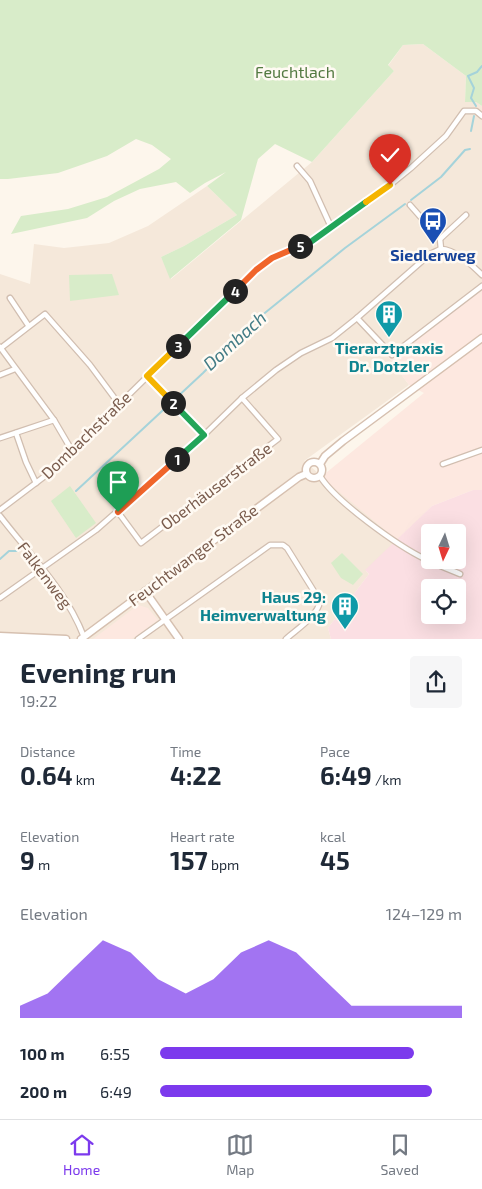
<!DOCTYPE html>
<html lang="en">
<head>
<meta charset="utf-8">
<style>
	:root { --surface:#fff; --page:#f6f6f7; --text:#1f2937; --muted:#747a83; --line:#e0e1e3; --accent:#7c3aed }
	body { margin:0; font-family:"Exo 2",sans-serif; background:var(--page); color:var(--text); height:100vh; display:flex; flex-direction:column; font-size:19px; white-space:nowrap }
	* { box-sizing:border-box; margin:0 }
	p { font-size:16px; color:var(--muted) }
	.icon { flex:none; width:28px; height:28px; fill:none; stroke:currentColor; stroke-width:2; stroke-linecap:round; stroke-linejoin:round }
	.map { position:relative; height:639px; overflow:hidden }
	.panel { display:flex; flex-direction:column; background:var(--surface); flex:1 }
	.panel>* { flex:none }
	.needle { width:32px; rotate:184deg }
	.tools { position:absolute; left:421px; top:524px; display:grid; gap:10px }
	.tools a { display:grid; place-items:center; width:45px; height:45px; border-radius:5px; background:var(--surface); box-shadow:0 5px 20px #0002; font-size:25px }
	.pin { position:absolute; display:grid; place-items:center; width:42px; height:42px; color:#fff; margin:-51px -21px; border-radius:50% 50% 50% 0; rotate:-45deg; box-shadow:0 0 5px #0007 }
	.pin .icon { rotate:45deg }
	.km { position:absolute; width:25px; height:25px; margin:-12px; border-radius:50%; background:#222; color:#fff; font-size:14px; line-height:25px; text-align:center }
	.round { display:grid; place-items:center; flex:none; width:52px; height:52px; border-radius:5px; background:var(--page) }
	.headline { display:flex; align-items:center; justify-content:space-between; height:85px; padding:0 20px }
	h1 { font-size:28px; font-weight:700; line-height:38px }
	.figures { display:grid; grid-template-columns:repeat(3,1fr); gap:8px; height:85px; padding:5px 20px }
	.figures div { display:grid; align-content:center }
	.figures b { font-size:25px; font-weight:700 }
	.figures small { font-size:14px; font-weight:400 }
	.figures p { font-size:14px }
	.chart { height:140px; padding:10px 20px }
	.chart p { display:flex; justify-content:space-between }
	.chart svg { width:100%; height:90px; margin-top:5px; fill:var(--accent); opacity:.7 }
	ul { padding:0 20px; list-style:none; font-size:16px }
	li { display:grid; grid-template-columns:80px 60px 1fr; align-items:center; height:38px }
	li i { height:12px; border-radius:6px; background:var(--accent) }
	.dock { display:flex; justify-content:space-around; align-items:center; height:70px; border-top:1px solid var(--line); background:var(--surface); font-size:14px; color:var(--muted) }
	.dock a { display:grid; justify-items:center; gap:2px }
	.dock .active { color:var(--accent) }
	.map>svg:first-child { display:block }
	.residential { fill:#f5e8da }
	.commercial { fill:#fde8e0 }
	.medical { fill:#fbdfe3; fill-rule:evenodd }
	.green { fill:#d8ecc9 }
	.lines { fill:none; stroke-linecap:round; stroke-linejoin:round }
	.stream { stroke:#a5d3da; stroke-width:2 }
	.street-casing { stroke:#d1beb0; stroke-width:7 }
	.secondary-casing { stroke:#d6c0b0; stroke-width:9 }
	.street { stroke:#fff; stroke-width:4.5 }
	.secondary { stroke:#fff; stroke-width:6 }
	.split-1-casing { stroke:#fff; stroke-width:10 }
	.split-2-casing { stroke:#fff; stroke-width:10 }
	.split-3-casing { stroke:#fff; stroke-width:10 }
	.split-4-casing { stroke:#fff; stroke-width:10 }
	.split-5-casing { stroke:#fff; stroke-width:10 }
	.split-6-casing { stroke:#fff; stroke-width:10 }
	.split-7-casing { stroke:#fff; stroke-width:10 }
	.split-1 { stroke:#f0652b; stroke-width:6 }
	.split-2 { stroke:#22a559; stroke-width:6 }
	.split-3 { stroke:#f5b400; stroke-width:6 }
	.split-4 { stroke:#22a559; stroke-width:6 }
	.split-5 { stroke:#f0652b; stroke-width:6 }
	.split-6 { stroke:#22a559; stroke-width:6 }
	.split-7 { stroke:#f5b400; stroke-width:6 }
	.labels { text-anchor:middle; stroke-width:5; stroke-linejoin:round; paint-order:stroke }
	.park-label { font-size:16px; fill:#537a41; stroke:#fffaf3 }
	.transit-label { font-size:16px; font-weight:bold; fill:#164399; stroke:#fffaf3 }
	.culture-label { font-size:16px; font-weight:bold; fill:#0d838f; stroke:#fffaf3 }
	.street-label { font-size:16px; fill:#7a5c4d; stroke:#fffaf3 }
	.water-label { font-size:18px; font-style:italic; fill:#437c86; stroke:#fffaf3 }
</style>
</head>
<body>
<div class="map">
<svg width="482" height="639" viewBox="0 0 482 639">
	<rect width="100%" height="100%" fill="#fdf6ec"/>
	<polygon class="residential" points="423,44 466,76 465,102 476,102 482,106 482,284 387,355 409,385 304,461 397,540 366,571 369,574 328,628 331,639 0,639 0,274 30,284 34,244 64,248 109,243 148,226 207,186 237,215 184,246 161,257 171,279 312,162 394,71 388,66 403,45"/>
	<g class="commercial">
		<polygon points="482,284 482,490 473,490 432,506 397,540 321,477 424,393 409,385 387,355"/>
		<polygon points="138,605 148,608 158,620 132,639 93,639"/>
	</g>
	<path class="medical" d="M473,490h9v149h-151l-3,-11 41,-54 -4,-4 67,-64zM430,532h28v28h-28zM430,588h28v27h-28z"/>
	<g class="green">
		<polygon points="0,0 482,0 482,106 476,102 465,102 466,76 423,44 403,45 388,65 394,71 312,162 275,144 258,159 241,220 170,279 161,257 184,246 237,215 207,186 226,172 205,183 190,193 176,182 140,189 114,201 87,218 11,234 21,216 68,209 107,197 159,169 171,159 152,145 136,139 107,156 58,173 8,179 0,179"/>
		<polygon points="112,274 119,295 70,301 69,275"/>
		<polygon points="70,486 96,523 76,538 51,501"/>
		<polygon points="342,553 363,574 353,585 341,578 331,563"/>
	</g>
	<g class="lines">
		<g class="stream">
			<polyline points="476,106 471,98 474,88 468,76 477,72 482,66"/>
			<polyline points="471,131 474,116"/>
			<polyline points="411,200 441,177 465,150 470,149"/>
			<polyline points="76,491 203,373 250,325 345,248 405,204"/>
			<polyline points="0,559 9,551 19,551"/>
		</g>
		<g class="street-casing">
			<g id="street">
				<polyline points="297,166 310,181 331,227"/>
				<polyline points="410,205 440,239"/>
				<polyline points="441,249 440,239 466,215"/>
				<polyline points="10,298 28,325"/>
				<polyline points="357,318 392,355 482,286"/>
				<polyline points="0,347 54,420 71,449"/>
				<polyline points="1,348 45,314 90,365 119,404"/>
				<polyline points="0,375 15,369"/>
				<polyline points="147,376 204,435"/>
				<polyline points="16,433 26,462 36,483"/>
				<polyline points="0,438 54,420"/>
				<polyline points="443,464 482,450"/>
				<path d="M320,476c15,25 78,70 105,83 11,6 24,10 35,15"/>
				<polyline points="0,510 49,473 256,270 272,258 312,241 390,185 411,168 446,136 464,111 476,111 482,116"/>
				<polyline points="118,512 141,543 278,439 242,398"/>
				<path d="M0,516c30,39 66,74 84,121"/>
				<path d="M0,598l96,-68 108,-95 38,-37 34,-28 25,-17 31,-15 25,-20 73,-64c3,-1 8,-4 11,-5 14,0 32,17 41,26"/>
				<path d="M138,639l132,-94h13l4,3 33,53c-2,15 -23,28 -34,38"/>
			</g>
		</g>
		<g class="secondary-casing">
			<g id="secondary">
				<circle cx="314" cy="470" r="8"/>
				<polyline points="320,464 325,456 343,441 482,338"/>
				<polyline points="145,591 179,639"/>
				<polyline points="0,636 66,639"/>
				<polyline points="81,639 299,477 306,474"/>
			</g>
		</g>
		<use href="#street" class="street"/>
		<use href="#secondary" class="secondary"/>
	</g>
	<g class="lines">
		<g class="split-1-casing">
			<polyline id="split-1" points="118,512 177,459"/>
		</g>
		<g class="split-2-casing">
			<polyline id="split-2" points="173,403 204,435 177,459"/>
		</g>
		<g class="split-3-casing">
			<polyline id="split-3" points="173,403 147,376 178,346"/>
		</g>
		<g class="split-4-casing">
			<polyline id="split-4" points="178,346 235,291"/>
		</g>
		<g class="split-5-casing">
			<polyline id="split-5" points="235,291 256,270 272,258 300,246"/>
		</g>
		<g class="split-6-casing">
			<polyline id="split-6" points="300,246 312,241 366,202"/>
		</g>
		<g class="split-7-casing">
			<polyline id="split-7" points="366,202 390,185"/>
		</g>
		<use href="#split-1" class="split-1"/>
		<use href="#split-2" class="split-2"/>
		<use href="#split-3" class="split-3"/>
		<use href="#split-4" class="split-4"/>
		<use href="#split-5" class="split-5"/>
		<use href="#split-6" class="split-6"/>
		<use href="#split-7" class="split-7"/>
	</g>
	<defs>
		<g id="bus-pin" transform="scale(1.4375)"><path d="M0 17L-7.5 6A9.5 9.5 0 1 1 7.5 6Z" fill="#1a4fb4" stroke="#fffaf3"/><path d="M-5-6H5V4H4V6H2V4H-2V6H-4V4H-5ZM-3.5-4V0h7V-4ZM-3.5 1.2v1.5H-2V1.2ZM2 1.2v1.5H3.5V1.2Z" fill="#fff"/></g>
		<g id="building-pin" transform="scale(1.4375)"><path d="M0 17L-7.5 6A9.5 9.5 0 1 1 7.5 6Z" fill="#0f9aa8" stroke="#fffaf3"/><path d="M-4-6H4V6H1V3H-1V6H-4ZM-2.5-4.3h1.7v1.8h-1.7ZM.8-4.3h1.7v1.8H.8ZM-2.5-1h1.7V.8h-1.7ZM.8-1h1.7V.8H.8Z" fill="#fff"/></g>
	</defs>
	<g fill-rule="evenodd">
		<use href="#bus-pin" x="433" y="221"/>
		<use href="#building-pin" x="389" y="314"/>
		<use href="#building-pin" x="345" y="606"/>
	</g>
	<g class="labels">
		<g class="park-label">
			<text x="295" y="78">Feuchtlach</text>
		</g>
		<g class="transit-label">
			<text x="433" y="261">Siedlerweg</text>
		</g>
		<g class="culture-label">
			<text x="389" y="354">Tierarztpraxis<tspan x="389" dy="18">Dr. Dotzler</tspan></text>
			<text x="326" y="603" text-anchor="end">Haus 29:<tspan x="326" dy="18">Heimverwaltung</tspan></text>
		</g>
		<g class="street-label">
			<text transform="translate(86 435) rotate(-44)" y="6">Dombachstraße</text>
			<text transform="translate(216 486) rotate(-37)" y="6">Oberhäuserstraße</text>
			<text transform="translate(193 555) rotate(-37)" y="6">Feuchtwanger Straße</text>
			<text transform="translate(45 575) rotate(53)" y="6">Falkenweg</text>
		</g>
		<g class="water-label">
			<text transform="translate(235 341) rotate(-42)" y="6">Dombach</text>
		</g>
	</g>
</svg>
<div class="tools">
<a><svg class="needle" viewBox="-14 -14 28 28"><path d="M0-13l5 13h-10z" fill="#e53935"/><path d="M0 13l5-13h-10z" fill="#747a83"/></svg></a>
<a><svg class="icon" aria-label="locate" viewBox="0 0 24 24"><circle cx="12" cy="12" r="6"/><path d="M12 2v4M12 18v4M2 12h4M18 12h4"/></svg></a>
</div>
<div class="pin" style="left:118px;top:512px;background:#1e9e55"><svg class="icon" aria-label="arrive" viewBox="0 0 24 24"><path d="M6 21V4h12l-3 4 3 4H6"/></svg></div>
<div class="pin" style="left:390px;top:185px;background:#d93025"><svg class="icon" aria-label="check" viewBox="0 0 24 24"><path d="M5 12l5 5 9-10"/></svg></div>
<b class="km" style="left:177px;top:459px">1</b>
<b class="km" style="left:173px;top:403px">2</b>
<b class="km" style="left:178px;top:346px">3</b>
<b class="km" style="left:235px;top:291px">4</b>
<b class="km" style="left:300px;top:246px">5</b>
</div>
<section class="panel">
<div class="headline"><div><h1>Evening run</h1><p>19:22</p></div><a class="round"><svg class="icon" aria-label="share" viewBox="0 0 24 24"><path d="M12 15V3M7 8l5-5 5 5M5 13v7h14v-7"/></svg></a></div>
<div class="figures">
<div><p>Distance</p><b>0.64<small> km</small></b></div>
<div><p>Time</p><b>4:22</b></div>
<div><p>Pace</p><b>6:49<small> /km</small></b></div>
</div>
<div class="figures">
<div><p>Elevation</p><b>9<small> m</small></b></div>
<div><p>Heart rate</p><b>157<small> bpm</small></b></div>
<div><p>kcal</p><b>45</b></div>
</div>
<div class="chart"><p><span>Elevation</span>124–129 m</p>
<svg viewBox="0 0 160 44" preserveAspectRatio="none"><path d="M0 44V38L10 32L20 19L30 6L40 12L50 25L60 32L70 25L80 12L90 6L100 12L110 25L120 38L130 38L140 38L150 38L160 38V44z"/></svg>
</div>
<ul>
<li><b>100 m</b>6:55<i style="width:84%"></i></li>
<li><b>200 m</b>6:49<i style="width:90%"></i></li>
</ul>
</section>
<nav class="dock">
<a class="active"><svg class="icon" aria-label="home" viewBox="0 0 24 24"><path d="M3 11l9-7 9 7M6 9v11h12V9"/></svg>Home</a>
<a><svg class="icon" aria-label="map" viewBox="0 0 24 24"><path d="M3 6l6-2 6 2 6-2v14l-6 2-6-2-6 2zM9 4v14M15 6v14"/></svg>Map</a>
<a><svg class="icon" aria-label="saved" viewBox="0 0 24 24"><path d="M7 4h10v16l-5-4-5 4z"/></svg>Saved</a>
</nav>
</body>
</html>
